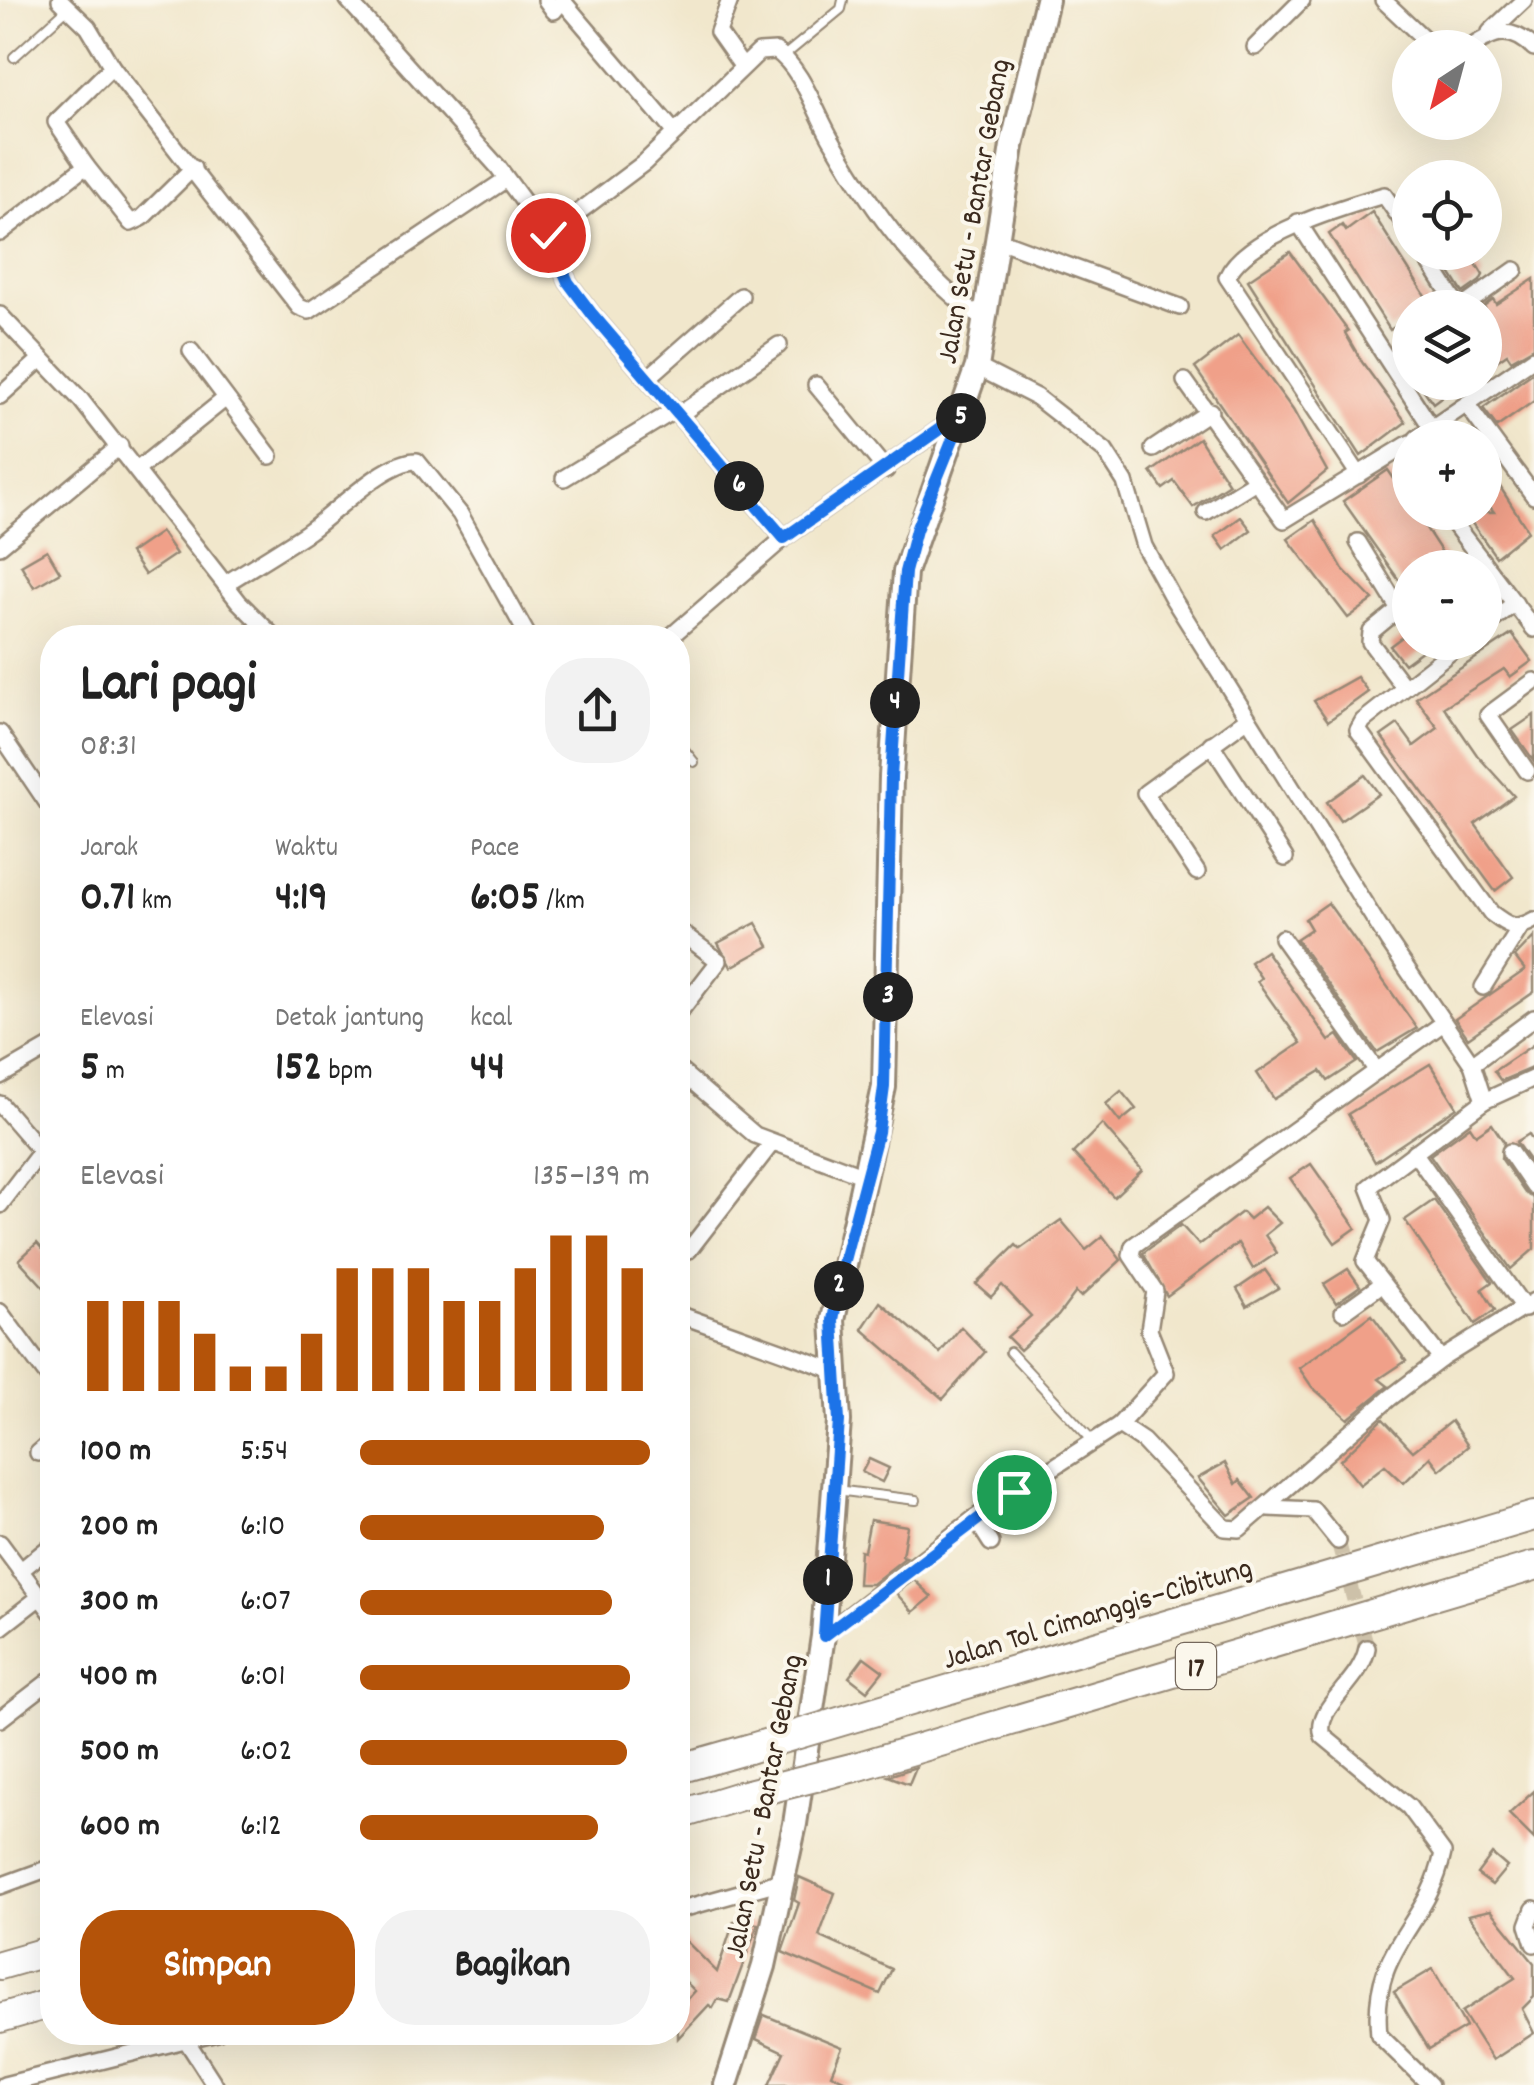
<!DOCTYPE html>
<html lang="id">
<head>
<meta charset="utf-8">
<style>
	:root { --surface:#fff; --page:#f2f2f2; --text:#222; --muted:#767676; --accent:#b45309 }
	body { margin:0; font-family:Dekko,sans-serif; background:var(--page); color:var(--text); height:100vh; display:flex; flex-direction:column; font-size:38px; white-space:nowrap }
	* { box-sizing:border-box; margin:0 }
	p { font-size:32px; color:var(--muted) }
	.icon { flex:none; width:55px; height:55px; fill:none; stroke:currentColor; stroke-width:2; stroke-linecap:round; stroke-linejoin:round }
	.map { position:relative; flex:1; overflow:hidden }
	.side { position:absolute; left:40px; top:625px; width:650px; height:1420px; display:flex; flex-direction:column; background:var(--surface); border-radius:40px; box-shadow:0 10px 40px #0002 }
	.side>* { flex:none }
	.needle { width:65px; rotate:216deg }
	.fabs { position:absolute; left:1392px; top:30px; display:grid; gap:20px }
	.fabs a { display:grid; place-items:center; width:110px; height:110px; border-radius:50%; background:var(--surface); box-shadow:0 10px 40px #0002; font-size:50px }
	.pin { position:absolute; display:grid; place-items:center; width:85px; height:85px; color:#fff; margin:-42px; border:5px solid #fff; border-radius:50%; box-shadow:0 2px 10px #0007 }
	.km { position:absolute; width:50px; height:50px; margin:-25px; border-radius:50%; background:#222; color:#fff; font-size:28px; line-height:50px; text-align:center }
	.round { display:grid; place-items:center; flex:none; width:105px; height:105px; border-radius:40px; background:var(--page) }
	.head { display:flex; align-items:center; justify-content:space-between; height:170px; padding:0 40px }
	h1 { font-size:55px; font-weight:700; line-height:75px }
	.figures { display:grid; grid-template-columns:repeat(3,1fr); gap:15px; height:170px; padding:10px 40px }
	.figures div { display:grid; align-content:center }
	.figures b { font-size:42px; font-weight:700 }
	.figures small { font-size:28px; font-weight:400 }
	.figures p { font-size:28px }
	.chart { height:280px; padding:20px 40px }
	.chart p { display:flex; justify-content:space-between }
	.chart svg { width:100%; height:180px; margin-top:10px; stroke:var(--accent); stroke-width:6 }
	.action { display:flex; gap:20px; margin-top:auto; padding:20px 40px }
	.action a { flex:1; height:115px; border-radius:40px; background:var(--accent); color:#fff; font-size:40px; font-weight:700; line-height:115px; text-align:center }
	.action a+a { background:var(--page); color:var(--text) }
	ul { padding:0 40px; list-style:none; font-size:32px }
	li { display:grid; grid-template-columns:160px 120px 1fr; align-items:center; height:75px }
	li i { height:25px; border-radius:12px; background:var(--accent) }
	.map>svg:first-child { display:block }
	.building { fill:#f0a089 }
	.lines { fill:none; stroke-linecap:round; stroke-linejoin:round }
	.minor-tunnel { stroke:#cdc1a9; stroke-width:15; stroke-dasharray:15 8; stroke-linecap:butt }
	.service-casing { stroke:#968875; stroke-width:12 }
	.minor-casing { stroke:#968875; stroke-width:20 }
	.secondary-casing { stroke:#968875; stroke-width:28 }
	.motorway-casing { stroke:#968875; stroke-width:32 }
	.service { stroke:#fff; stroke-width:8 }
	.minor { stroke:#fff; stroke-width:15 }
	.secondary { stroke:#fff; stroke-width:22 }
	.motorway { stroke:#fff; stroke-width:28 }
	.motorway-bridge-casing { stroke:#968875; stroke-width:32; stroke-linecap:butt }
	.motorway-bridge { stroke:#fff; stroke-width:28 }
	.route-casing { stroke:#fff; stroke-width:20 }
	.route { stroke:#1a73e8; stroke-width:12 }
	.labels { text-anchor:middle; stroke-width:8; stroke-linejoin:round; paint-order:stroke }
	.shield { fill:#fbf7ec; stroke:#75685c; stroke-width:2.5 }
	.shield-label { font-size:28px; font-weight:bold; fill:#3b2a1e }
	.street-label { font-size:30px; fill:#3b2a1e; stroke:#fbf7ec }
</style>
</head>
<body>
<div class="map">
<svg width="1534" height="2085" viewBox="0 0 1534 2085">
	<rect width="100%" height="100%" fill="#fbf7ec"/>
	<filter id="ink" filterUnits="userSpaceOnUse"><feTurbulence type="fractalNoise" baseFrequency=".01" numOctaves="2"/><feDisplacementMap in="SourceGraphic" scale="20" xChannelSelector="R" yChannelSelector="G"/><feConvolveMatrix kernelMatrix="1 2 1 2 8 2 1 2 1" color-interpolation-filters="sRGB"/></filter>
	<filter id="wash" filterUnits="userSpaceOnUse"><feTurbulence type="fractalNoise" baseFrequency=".0048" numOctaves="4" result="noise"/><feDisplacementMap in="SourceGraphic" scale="40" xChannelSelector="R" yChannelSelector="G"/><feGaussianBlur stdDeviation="2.25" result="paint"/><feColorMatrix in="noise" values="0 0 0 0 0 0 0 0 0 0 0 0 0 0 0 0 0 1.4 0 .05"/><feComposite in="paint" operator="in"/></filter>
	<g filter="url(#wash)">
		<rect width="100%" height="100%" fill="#f1e7cc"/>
		<g id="blocks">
			<g class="building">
				<polygon points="1372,212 1433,308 1410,308 1410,316 1390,330 1329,234 1342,225 1346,231"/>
				<polygon points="1290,252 1348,331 1345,333 1362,362 1406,422 1361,456 1248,280"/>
				<polygon points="1437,252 1469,252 1483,275 1480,281 1463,293"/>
				<polygon points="1534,279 1534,347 1511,360 1507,354 1485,369 1485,308 1481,308 1493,299 1496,304"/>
				<polygon points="1238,335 1293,410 1327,471 1288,503 1195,368"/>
				<polygon points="1534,372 1534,401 1497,427 1483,408"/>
				<polygon points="1418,382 1461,382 1433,403"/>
				<polygon points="1199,438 1229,484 1193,507 1174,481 1163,489 1151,472"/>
				<polygon points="1485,463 1528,531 1496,557 1464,512 1494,512 1485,500"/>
				<polygon points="1388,470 1410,502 1410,512 1424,525 1452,568 1410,568 1410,596 1343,501"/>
				<polygon points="1241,517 1251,530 1225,550 1215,536"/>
				<polygon points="1315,520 1343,569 1373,600 1348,618 1288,539"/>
				<polygon points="161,532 176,554 145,575 130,553"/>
				<polygon points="47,550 60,572 34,587 21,565"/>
				<polygon points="1410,631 1410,642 1434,642 1404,664 1390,646"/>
				<polygon points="1512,634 1532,661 1510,677 1504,669 1444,707 1477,755 1514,796 1475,824 1513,877 1495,891 1381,736 1398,724 1414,746 1438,728 1416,698"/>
				<polygon points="1357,677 1368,692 1328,721 1314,701"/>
				<polygon points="1534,715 1534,761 1512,730"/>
				<polygon points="1365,775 1379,794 1340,821 1327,802"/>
				<polygon points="1328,903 1417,1028 1377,1052 1296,939 1311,929 1305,919"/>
				<polygon points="756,923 769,946 731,967 718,943"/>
				<polygon points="1534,937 1534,992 1468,1038 1455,1019 1525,970 1515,957"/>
				<polygon points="1266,951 1329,1041 1338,1035 1357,1062 1328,1081 1321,1071 1274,1099 1257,1073 1301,1043 1257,981 1261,978 1250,962"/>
				<polygon points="1534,1044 1534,1067 1501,1081 1494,1071"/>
				<polygon points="1430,1064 1457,1107 1375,1162 1348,1114"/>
				<polygon points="1121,1091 1136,1109 1120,1122 1106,1104"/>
				<polygon points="1102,1124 1142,1170 1114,1197 1073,1153"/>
				<polygon points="1492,1124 1504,1142 1501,1158 1525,1193 1534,1198 1534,1249 1511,1269 1430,1155 1470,1126 1476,1135"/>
				<polygon points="1529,1134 1534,1142 1534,1167 1516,1142"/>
				<polygon points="1311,1164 1356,1228 1335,1243 1290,1178"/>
				<polygon points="1434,1200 1492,1282 1482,1289 1495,1310 1475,1324 1405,1220"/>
				<polygon points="1264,1207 1280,1223 1265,1235 1277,1253 1253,1269 1238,1243 1167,1296 1143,1253 1181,1225 1199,1245 1242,1212 1249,1219"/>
				<polygon points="1061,1220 1086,1250 1103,1236 1121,1260 1081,1297 1076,1292 1058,1316 1020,1350 1007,1337 1031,1316 1002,1285 991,1297 976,1284 1016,1245 1020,1249"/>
				<polygon points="37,1243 52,1260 52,1296 19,1260"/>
				<polygon points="1348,1269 1360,1286 1336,1303 1324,1284"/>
				<polygon points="1265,1270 1278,1288 1247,1306 1237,1289"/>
				<polygon points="880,1302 940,1353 961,1327 985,1352 943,1399 862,1329"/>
				<polygon points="1372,1315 1406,1361 1379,1379 1388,1386 1348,1419 1312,1387 1299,1368"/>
				<polygon points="1383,1419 1413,1451 1451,1421 1468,1446 1440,1470 1430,1457 1404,1483 1385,1465 1360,1485 1340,1460"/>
				<polygon points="869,1459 889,1468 882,1482 862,1472"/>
				<polygon points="1225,1463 1236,1484 1240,1480 1254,1498 1229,1515 1198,1478"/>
				<polygon points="870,1520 907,1526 902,1556 906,1557 872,1584 858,1584 860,1550 864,1551"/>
				<polygon points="914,1580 932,1597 913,1612 896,1593"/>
				<polygon points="864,1657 883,1671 867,1691 849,1677"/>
				<polygon points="916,1767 909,1784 888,1776"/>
				<polygon points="1534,1791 1534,1839 1509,1814"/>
				<polygon points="1492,1854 1507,1867 1492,1885 1477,1874"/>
				<polygon points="799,1877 835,1893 819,1936 892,1969 880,1994 782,1952 799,1903 794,1900"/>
				<polygon points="1491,1910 1534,1963 1534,1997 1522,2009 1534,2033 1493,2060 1462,2012 1515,1978 1468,1915"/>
				<polygon points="734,1921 758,1924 729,2002 718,1999 713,2008 709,2005 678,2038 678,2010 695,1991 678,1974 678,1933 717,1972"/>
				<polygon points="1433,1969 1466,2027 1429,2049 1394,1992"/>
				<polygon points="764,2015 842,2047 831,2074 854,2085 769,2085 784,2052 756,2039"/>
			</g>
		</g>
	</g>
	<g filter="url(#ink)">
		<use href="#blocks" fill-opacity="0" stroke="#968875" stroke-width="2.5"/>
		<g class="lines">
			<polyline class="minor-tunnel" points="1338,1541 1367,1648"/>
			<g class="service-casing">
				<g id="service">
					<polyline points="784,56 841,9 843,0"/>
					<polyline points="14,57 68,8"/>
					<polyline points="678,742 694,762"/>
					<polyline points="1010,1352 1093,1441"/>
					<polyline points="836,1490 916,1500"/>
				</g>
			</g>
			<g class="minor-casing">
				<g id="minor">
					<polyline points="60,0 88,27 112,67 299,307 309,311 505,180"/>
					<polyline points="348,0 498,167 548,235 568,282 592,314 784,538"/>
					<polyline points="546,0 554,11 563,0"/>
					<polyline points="562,0 675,133"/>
					<polyline points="730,0 718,32 742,66"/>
					<polyline points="1383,0 1434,48"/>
					<polyline points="1490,32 1524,0"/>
					<polyline points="1255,47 1302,0"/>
					<path d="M1470,48c25,-18 41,-22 64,0"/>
					<polyline points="86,166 56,122 112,67"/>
					<polyline points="1298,222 1431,427"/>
					<polyline points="0,233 86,166 131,223 142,218 193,168"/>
					<path d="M548,235l96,-72 115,-111 17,-1c26,17 41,65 57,91 42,72 85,132 154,180"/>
					<polyline points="996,239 1180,307"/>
					<polyline points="1423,252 1459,308"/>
					<polyline points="1461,308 1515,270"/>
					<polyline points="0,315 81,400 239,602 275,638"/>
					<polyline points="191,351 270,456"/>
					<polyline points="1390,361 1410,346"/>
					<polyline points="977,367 1036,397 1105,451 1125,482 1144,546 1172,597 1388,941 1472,1064 1484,1101 1369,1187 1382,1220 1365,1261 1441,1359"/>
					<polyline points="648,378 741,296"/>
					<polyline points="1185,381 1284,520 1410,443"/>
					<polyline points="816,385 886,470"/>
					<polyline points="0,396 41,359"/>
					<polyline points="1467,405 1534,496"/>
					<polyline points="679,415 779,345"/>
					<polyline points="1417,438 1534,358"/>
					<polyline points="1153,449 1210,411"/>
					<polyline points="138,469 226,398"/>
					<path d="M1359,475l-132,-198c19,-42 116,-70 157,-82l26,37"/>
					<polyline points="564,478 675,410"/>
					<polyline points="1206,512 1256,481"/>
					<polyline points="1445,512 1534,629"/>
					<polyline points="1358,542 1399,609 1371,632 1370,642 1404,687"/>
					<polyline points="0,546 120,446"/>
					<path d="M225,584c27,-17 54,-33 81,-51 27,-18 79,-73 111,-72l43,53 69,124"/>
					<polyline points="1485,626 1515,603"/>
					<polyline points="669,638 784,538 960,415"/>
					<path d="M1463,642l-100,79 -5,9 133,183c17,13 24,18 43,7"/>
					<polyline points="0,733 52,810"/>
					<polyline points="1211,744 1285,858"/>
					<polyline points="1527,771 1488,715 1534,681"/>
					<polyline points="1197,872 1145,793 1247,719"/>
					<polyline points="678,930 719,961 678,1014"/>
					<polyline points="1282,938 1377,1071"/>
					<polyline points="1483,987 1520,928"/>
					<polyline points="1472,1064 1534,1018"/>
					<polyline points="678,1069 755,1135 867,1177"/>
					<polyline points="0,1076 52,1046"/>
					<polyline points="1484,1101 1534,1078"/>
					<polyline points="0,1104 39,1149"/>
					<polyline points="1414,1152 1525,1309"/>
					<polyline points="1510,1152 1534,1187"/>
					<polyline points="0,1205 52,1137"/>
					<polyline points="689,1250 772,1143"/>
					<polyline points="0,1312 52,1382"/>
					<polyline points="1343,1312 1382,1284"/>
					<polyline points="678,1314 836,1371"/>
					<polyline points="1119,1425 1166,1373 1149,1330 1155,1291 1131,1255 1133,1246 1442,1024"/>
					<polyline points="38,1453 52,1441"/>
					<polyline points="1268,1508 1313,1510 1338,1541"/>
					<polyline points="975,1518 991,1543"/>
					<polyline points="0,1543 52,1613"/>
					<polyline points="20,1571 52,1545"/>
					<polyline points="0,1628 40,1597"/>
					<polyline points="823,1636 975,1518 1119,1425 1143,1441 1225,1528 1239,1529 1390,1398 1441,1359 1534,1301"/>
					<path d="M1367,1648c-6,35 -54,59 -44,88l86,71 34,46c-15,75 -73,92 -64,182l51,50"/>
					<polyline points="0,1719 52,1679"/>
					<polyline points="0,1886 52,1867"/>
					<polyline points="1534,1909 1528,1925 1534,1944"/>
					<polyline points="678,1910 782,1881"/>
					<polyline points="186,2040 215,2085"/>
					<polyline points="4,2085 217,2032"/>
				</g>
			</g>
			<g class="secondary-casing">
				<polyline id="secondary" points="726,2085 764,1966 795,1824 823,1636 839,1421 833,1320 884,1087 891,777 905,572 977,367 1012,146 1047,0"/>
			</g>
			<g class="motorway-casing">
				<g id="motorway">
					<polyline points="859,1716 1534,1516"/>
					<polyline points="859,1766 1534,1566"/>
					<polyline points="678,1769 748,1749"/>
					<polyline points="678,1815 740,1796"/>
					<polyline points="0,1965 52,1950"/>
					<polyline points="0,2018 52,2003"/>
				</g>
			</g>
			<use href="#service" class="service"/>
			<use href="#minor" class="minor"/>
			<use href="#secondary" class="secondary"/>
			<use href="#motorway" class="motorway"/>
			<g class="motorway-bridge-casing">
				<g id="motorway-bridge">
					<polyline points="748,1749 859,1716"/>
					<polyline points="740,1796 859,1766"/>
				</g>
			</g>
			<use href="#motorway-bridge" class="motorway-bridge"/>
		</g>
	</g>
	<g class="lines" filter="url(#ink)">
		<g class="route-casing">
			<polyline id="route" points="548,235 568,282 592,314 784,538 964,412 916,530 905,572 891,777 884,1087 878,1132 843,1264 833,1320 839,1421 824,1636 1014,1492"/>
		</g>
		<use href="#route" class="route"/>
	</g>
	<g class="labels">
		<rect class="shield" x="1176" y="1643" width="40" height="46" rx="8"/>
		<g class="shield-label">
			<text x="1196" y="1676">17</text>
		</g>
		<g class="street-label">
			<text transform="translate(972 211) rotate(-80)" y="10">Jalan Setu - Bantar Gebang</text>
			<text transform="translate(1097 1612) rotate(-17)" y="10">Jalan Tol Cimanggis–Cibitung</text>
			<text transform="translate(762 1806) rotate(-79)" y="10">Jalan Setu - Bantar Gebang</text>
		</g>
	</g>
</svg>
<div class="fabs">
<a><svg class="needle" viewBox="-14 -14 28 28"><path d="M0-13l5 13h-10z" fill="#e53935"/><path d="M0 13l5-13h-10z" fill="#767676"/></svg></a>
<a><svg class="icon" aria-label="locate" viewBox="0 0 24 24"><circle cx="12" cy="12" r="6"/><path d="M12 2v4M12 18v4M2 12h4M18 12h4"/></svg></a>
<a><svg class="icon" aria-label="layers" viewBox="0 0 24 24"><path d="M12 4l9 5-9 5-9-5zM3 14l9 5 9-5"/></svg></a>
<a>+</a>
<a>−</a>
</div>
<div class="pin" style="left:1014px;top:1492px;background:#1e9e55"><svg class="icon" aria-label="arrive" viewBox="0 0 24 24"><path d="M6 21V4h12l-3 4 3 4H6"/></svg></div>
<div class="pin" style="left:548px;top:235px;background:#d93025"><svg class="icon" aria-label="check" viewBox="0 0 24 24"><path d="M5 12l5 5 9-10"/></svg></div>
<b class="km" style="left:828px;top:1580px">1</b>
<b class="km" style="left:839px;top:1286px">2</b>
<b class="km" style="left:888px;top:997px">3</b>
<b class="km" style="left:895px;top:703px">4</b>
<b class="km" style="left:961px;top:418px">5</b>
<b class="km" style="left:739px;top:486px">6</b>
<section class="side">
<div class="head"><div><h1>Lari pagi</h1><p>08:31</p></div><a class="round"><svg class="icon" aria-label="share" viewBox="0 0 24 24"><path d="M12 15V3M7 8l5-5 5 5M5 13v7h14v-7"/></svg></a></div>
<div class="figures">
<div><p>Jarak</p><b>0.71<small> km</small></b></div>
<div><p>Waktu</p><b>4:19</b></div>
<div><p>Pace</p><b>6:05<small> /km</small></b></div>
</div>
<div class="figures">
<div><p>Elevasi</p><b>5<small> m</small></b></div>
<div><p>Detak jantung</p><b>152<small> bpm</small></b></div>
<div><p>kcal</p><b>44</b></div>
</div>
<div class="chart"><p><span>Elevasi</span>135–139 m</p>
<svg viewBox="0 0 160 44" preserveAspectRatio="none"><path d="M5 44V22M15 44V22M25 44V22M35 44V30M45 44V38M55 44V38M65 44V30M75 44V14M85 44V14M95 44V14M105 44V22M115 44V22M125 44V14M135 44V6M145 44V6M155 44V14"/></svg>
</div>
<ul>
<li><b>100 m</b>5:54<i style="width:100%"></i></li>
<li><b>200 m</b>6:10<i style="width:84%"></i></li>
<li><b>300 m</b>6:07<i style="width:87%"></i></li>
<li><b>400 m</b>6:01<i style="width:93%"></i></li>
<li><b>500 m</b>6:02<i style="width:92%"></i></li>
<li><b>600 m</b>6:12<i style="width:82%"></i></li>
</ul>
<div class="action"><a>Simpan</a><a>Bagikan</a></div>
</section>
</div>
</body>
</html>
